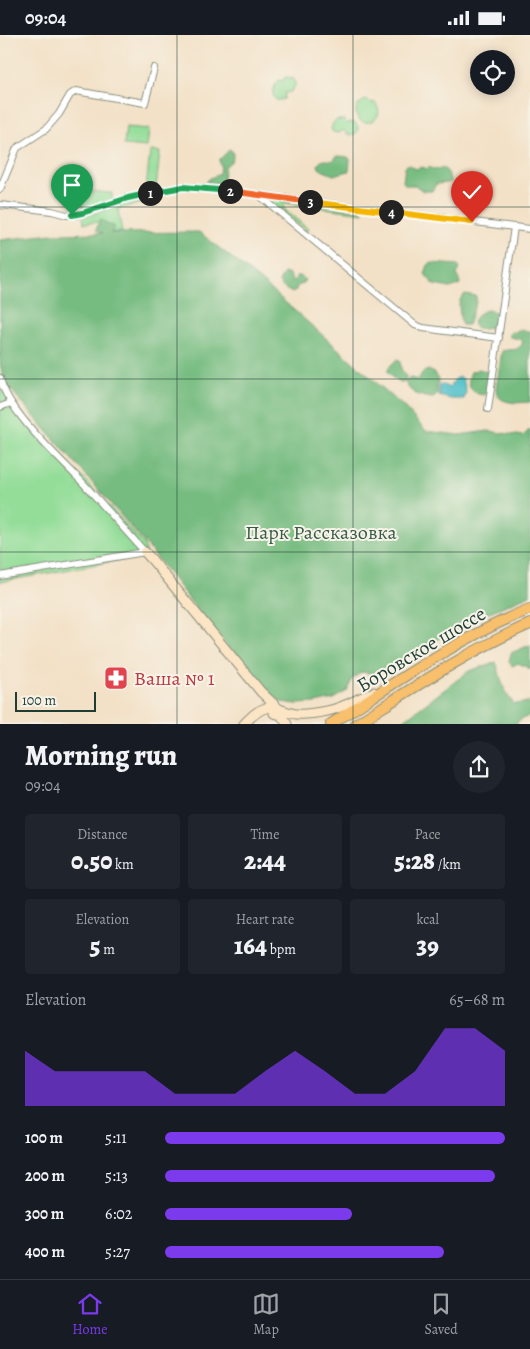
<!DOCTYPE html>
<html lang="en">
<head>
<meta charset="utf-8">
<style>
	:root { --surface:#171b24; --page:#20242c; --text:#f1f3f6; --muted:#9ea1a6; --line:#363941; --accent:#7c3aed }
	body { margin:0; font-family:Alegreya,serif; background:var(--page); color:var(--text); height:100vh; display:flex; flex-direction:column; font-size:19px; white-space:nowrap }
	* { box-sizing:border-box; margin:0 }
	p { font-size:16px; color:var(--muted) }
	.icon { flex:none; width:28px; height:28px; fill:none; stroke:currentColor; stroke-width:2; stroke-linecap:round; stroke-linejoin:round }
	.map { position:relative; height:689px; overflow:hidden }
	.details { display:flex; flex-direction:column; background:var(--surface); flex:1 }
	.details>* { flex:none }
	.controls { position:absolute; left:470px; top:15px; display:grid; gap:10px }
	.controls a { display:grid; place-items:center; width:45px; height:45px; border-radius:50%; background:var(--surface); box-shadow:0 2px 12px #0003; font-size:25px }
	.scale { position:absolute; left:15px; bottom:12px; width:81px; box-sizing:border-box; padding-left:5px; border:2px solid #1f3d34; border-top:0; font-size:14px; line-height:18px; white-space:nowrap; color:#1f3d34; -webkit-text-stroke:4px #f7f3e8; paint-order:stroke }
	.pin { position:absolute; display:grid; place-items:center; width:42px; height:42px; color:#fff; margin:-51px -21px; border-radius:50% 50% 50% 0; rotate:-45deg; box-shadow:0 0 5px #0007 }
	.pin .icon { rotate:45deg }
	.km { position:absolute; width:25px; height:25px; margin:-12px; border-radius:50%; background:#222; color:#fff; font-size:14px; line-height:25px; text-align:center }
	.round { display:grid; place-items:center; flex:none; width:52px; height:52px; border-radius:26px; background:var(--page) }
	.summary { display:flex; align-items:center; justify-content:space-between; height:85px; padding:0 25px }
	h1 { font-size:28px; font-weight:800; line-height:38px }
	.stats { display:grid; grid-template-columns:repeat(3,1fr); gap:8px; height:85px; padding:5px 25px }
	.stats div { display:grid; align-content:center; border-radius:5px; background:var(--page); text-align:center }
	.stats b { font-size:25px; font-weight:800 }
	.stats small { font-size:14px; font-weight:400 }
	.stats p { font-size:14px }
	.chart { height:140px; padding:10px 25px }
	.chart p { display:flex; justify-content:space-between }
	.chart svg { width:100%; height:90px; margin-top:5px; fill:var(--accent); opacity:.7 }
	ul { padding:0 25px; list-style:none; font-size:16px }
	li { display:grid; grid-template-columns:80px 60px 1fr; align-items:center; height:38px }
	li i { height:12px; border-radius:6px; background:var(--accent) }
	.status { display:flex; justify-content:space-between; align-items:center; height:35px; padding:0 25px; background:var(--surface); direction:ltr }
	.status svg { height:14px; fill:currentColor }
	.tabs { display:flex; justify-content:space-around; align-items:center; height:70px; border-top:1px solid var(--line); background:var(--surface); font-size:14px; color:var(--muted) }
	.tabs a { display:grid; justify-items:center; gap:2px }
	.tabs .selected { color:var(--accent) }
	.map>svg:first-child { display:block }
	.green { fill:#93dd98; stroke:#598d66 }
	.forest { fill:#76bc80; stroke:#4a7c5a }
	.water { fill:#54c2cb; stroke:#3a8080 }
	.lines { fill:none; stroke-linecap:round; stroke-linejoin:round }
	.street-casing { stroke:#898f7e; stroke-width:8 }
	.secondary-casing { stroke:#898f7e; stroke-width:11 }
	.primary-casing { stroke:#898f7e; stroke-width:12 }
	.street { stroke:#fff; stroke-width:6 }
	.secondary { stroke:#fce5c4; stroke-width:9 }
	.primary { stroke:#f8bf6c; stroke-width:10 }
	.split-1-casing { stroke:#fff; stroke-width:10 }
	.split-2-casing { stroke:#fff; stroke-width:10 }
	.split-3-casing { stroke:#fff; stroke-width:10 }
	.split-4-casing { stroke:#fff; stroke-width:10 }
	.split-5-casing { stroke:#fff; stroke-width:10 }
	.split-1 { stroke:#22a559; stroke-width:6 }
	.split-2 { stroke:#22a559; stroke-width:6 }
	.split-3 { stroke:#f0652b; stroke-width:6 }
	.split-4 { stroke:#f5b400; stroke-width:6 }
	.split-5 { stroke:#f5b400; stroke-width:6 }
	.grid { fill:none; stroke:#1f3d34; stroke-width:1; stroke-opacity:0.55 }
	.labels { text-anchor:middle; stroke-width:4; stroke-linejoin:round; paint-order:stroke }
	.park-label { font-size:20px; fill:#365d48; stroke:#f7f3e8 }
	.street-label { font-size:20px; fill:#1f3d34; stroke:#f7f3e8 }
	.health-label { font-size:20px; fill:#be3a42; stroke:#f7f3e8; text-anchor:start }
</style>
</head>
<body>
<div class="status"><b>09:04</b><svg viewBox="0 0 49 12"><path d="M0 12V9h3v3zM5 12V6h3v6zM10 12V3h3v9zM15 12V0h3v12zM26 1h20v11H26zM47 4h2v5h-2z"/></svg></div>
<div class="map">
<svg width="530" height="689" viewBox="0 0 530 689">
	<rect width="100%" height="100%" fill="#f7f3e8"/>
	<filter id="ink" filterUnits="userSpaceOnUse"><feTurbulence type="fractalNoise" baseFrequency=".02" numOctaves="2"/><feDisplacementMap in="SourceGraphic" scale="10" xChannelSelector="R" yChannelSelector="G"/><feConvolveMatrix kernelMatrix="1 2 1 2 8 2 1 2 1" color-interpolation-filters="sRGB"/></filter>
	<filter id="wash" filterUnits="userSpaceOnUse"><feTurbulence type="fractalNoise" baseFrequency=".0096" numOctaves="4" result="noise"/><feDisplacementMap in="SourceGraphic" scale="20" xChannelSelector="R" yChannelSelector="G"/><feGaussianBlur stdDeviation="1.12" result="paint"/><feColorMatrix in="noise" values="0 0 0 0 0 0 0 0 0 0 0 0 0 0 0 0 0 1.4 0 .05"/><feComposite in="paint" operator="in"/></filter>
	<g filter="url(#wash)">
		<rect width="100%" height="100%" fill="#f3e1c7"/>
		<g class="green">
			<path d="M286,42l8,2c3,5 0,9 -3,13l-6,1 -1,6c-16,6 -11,-12 -6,-19l5,1 1,-3z"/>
			<path d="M366,65l3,1 3,2 2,-1c17,18 -17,30 -18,10 0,-6 4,-10 10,-12z"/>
			<path d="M337,85h7l2,4 4,-2 5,1 3,4c0,10 -10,11 -14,3l-5,3 -6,-1 -2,-3 2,-6z"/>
			<polygon points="126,92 149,94 147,112 124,110"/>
			<polygon points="150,116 160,117 156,153 146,155"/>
			<polygon points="82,156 112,158 112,165 84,175 83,174"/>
			<polygon points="141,163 144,163 146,167 118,174 122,197 103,198 102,187 84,188 83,182"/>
			<polygon points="269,164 363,176 364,178 284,168 284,174 309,195 306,196 268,165"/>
			<polygon points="0,348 2,356 144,509 146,520 0,547"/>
		</g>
		<g class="forest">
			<path d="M230,114l2,2c3,7 -1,12 -7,15l-3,18 -16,-2 3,-3 10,-5 2,-7 -2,-7z"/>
			<path d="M339,121l9,1 2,2 -1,12c-1,0 -14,4 -16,4 -4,-3 -10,-3 -14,-7l-1,-3c3,-7 9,-5 15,-4l3,-4z"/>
			<path d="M407,130h3l6,4 6,-2 5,2 2,-2 5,3c12,-4 15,1 16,12l-3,1 -11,1 -4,7h-9l-8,-6h-9l-3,-3 2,-15z"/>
			<polygon points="101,185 108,190 114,191 114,194 111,198 199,197 261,246 404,372 426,396 459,400 488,396 523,401 530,394 530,560 485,579 428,609 376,639 361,637 352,644 347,656 334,664 315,668 297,669 281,667 263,653 205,585 146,509 4,347 0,328 0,205 52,199 103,198 96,195 99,187"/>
			<polygon points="432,228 458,230 460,234 457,239 460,248 459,250 450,253 434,250 425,239 428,230"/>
			<path d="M284,238l6,2 2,6 4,-1v-4c4,-1 6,1 9,4l-2,4 -6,2 -1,4 -3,3c-5,-2 -12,-6 -14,-11z"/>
			<path d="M465,259l11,2c1,8 -2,10 -4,17 -2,4 -2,8 -4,12h-6c-3,-7 -1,-1 -2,-8 0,-11 -4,-15 5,-23z"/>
			<path d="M488,275l8,2 1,4c-3,3 -3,9 -5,11 -1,1 -3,1 -4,1 -7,2 -11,2 -15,-4 1,-7 7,-13 15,-14z"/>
			<path d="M518,295l12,1v71c-12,1 -33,3 -34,-13l6,-38c10,-3 16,2 21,-9l-3,-3 -10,-2 -2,-2 4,-4 2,2z"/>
			<polygon points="397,324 400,326 401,334 406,341 405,345 403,348 393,343 388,337 388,333"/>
			<path d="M479,334l9,3 2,2 -3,19 -2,2c-13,0 -20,-11 -14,-23z"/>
			<path d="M428,335c7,2 8,5 11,11l-2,4v10l-4,3c-11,-1 -23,-4 -28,-16l5,-4 8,2 4,-7z"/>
			<polygon points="530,610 530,635 527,632 518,628 512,631 509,627 511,618"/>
			<path d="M496,627c5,14 7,33 19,42l15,-2v13l-13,7v2h-118l70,-53z"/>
		</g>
		<path class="water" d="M461,342l2,2 3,13 -2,7h-13l-12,-3v-11l3,-1 7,4c4,-6 5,-10 12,-11z"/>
	</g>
	<g filter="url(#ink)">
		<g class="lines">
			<g class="street-casing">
				<g id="street">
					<polyline points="0,154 17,113 46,94 59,79 70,60 76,56 145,68 154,33"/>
					<polyline points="259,160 415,290 423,293 499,303"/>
					<polyline points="0,170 52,176 67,180 77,180 128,163 171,154 183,152 214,154 530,194"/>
					<path d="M0,343c7,33 59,80 83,105 21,23 41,46 62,69l-145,24"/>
					<polyline points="0,372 11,368"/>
					<polyline points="488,374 514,192"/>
				</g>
			</g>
			<g class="secondary-casing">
				<g id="secondary">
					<polyline points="145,517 153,526 261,657 279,674"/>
					<polyline points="274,678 281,680 287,689"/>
					<path d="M244,689c6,-6 13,-14 22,-16 10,-3 20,5 30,6 10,1 21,-1 31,-3 17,-3 31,-13 47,-19"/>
				</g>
			</g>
			<g class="primary-casing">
				<g id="primary">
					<path d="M331,689c65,-42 127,-86 199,-115"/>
					<path d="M356,689c57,-36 112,-73 174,-100"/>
				</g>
			</g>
			<use href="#street" class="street"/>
			<use href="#secondary" class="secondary"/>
			<use href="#primary" class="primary"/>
		</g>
	</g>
	<g class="lines" filter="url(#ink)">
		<g class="split-1-casing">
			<polyline id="split-1" points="72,180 82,178 128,163 150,158"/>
		</g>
		<g class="split-2-casing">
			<polyline id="split-2" points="150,158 183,152 230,156"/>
		</g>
		<g class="split-3-casing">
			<polyline id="split-3" points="230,156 310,167"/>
		</g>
		<g class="split-4-casing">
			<polyline id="split-4" points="310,167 391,177"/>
		</g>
		<g class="split-5-casing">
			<polyline id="split-5" points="391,177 472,187"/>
		</g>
		<use href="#split-1" class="split-1"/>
		<use href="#split-2" class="split-2"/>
		<use href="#split-3" class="split-3"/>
		<use href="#split-4" class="split-4"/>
		<use href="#split-5" class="split-5"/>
	</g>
	<path class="grid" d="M177,0v689M353,0v689M0,172h530M0,344h530M0,517h530"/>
	<defs>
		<g id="pharmacy-square" transform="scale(1.25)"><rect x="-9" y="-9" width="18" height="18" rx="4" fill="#e0444e" stroke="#f7f3e8"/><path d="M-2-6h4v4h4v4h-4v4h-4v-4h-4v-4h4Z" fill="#fff"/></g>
	</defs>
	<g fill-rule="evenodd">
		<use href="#pharmacy-square" x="116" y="643"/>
	</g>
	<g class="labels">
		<g class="park-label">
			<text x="321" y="504">Парк Рассказовка</text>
		</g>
		<g class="street-label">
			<text transform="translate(421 614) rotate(-31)" y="7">Боровское шоссе</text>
		</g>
		<g class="health-label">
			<text x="134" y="650">Ваша № 1</text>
		</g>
	</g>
</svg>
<div class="controls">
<a><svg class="icon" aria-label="locate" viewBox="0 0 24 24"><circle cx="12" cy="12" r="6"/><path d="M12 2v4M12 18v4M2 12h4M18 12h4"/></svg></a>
</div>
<div class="scale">100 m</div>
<div class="pin" style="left:72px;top:180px;background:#1e9e55"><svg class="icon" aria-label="arrive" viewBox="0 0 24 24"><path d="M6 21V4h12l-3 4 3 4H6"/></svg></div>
<div class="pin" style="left:472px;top:187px;background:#d93025"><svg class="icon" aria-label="check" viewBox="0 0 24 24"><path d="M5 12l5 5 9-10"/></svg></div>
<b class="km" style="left:150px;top:158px">1</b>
<b class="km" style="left:230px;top:156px">2</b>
<b class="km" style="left:310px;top:167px">3</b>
<b class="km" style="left:391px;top:177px">4</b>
</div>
<section class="details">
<div class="summary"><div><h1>Morning run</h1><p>09:04</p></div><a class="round"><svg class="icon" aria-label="share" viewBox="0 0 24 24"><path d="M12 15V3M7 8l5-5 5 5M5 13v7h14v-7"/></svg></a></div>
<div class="stats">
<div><p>Distance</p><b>0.50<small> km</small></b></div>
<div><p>Time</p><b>2:44</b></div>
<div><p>Pace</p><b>5:28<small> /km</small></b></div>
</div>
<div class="stats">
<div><p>Elevation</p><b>5<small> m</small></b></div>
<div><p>Heart rate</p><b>164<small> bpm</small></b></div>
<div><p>kcal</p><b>39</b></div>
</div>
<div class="chart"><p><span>Elevation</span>65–68 m</p>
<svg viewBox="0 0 160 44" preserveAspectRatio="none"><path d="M0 44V17L10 27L20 27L30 27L40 27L50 38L60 38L70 38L80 27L90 17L100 27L110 38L120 38L130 27L140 6L150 6L160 17V44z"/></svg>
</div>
<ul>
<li><b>100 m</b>5:11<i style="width:100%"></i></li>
<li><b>200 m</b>5:13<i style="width:97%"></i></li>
<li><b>300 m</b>6:02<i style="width:55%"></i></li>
<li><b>400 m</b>5:27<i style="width:82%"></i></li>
</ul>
</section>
<nav class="tabs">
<a class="selected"><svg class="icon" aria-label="home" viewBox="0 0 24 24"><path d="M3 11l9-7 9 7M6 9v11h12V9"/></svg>Home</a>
<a><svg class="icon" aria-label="map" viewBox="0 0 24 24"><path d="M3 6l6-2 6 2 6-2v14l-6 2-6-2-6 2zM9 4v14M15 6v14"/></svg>Map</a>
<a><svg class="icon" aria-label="saved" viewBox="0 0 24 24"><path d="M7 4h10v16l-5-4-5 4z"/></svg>Saved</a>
</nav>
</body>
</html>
